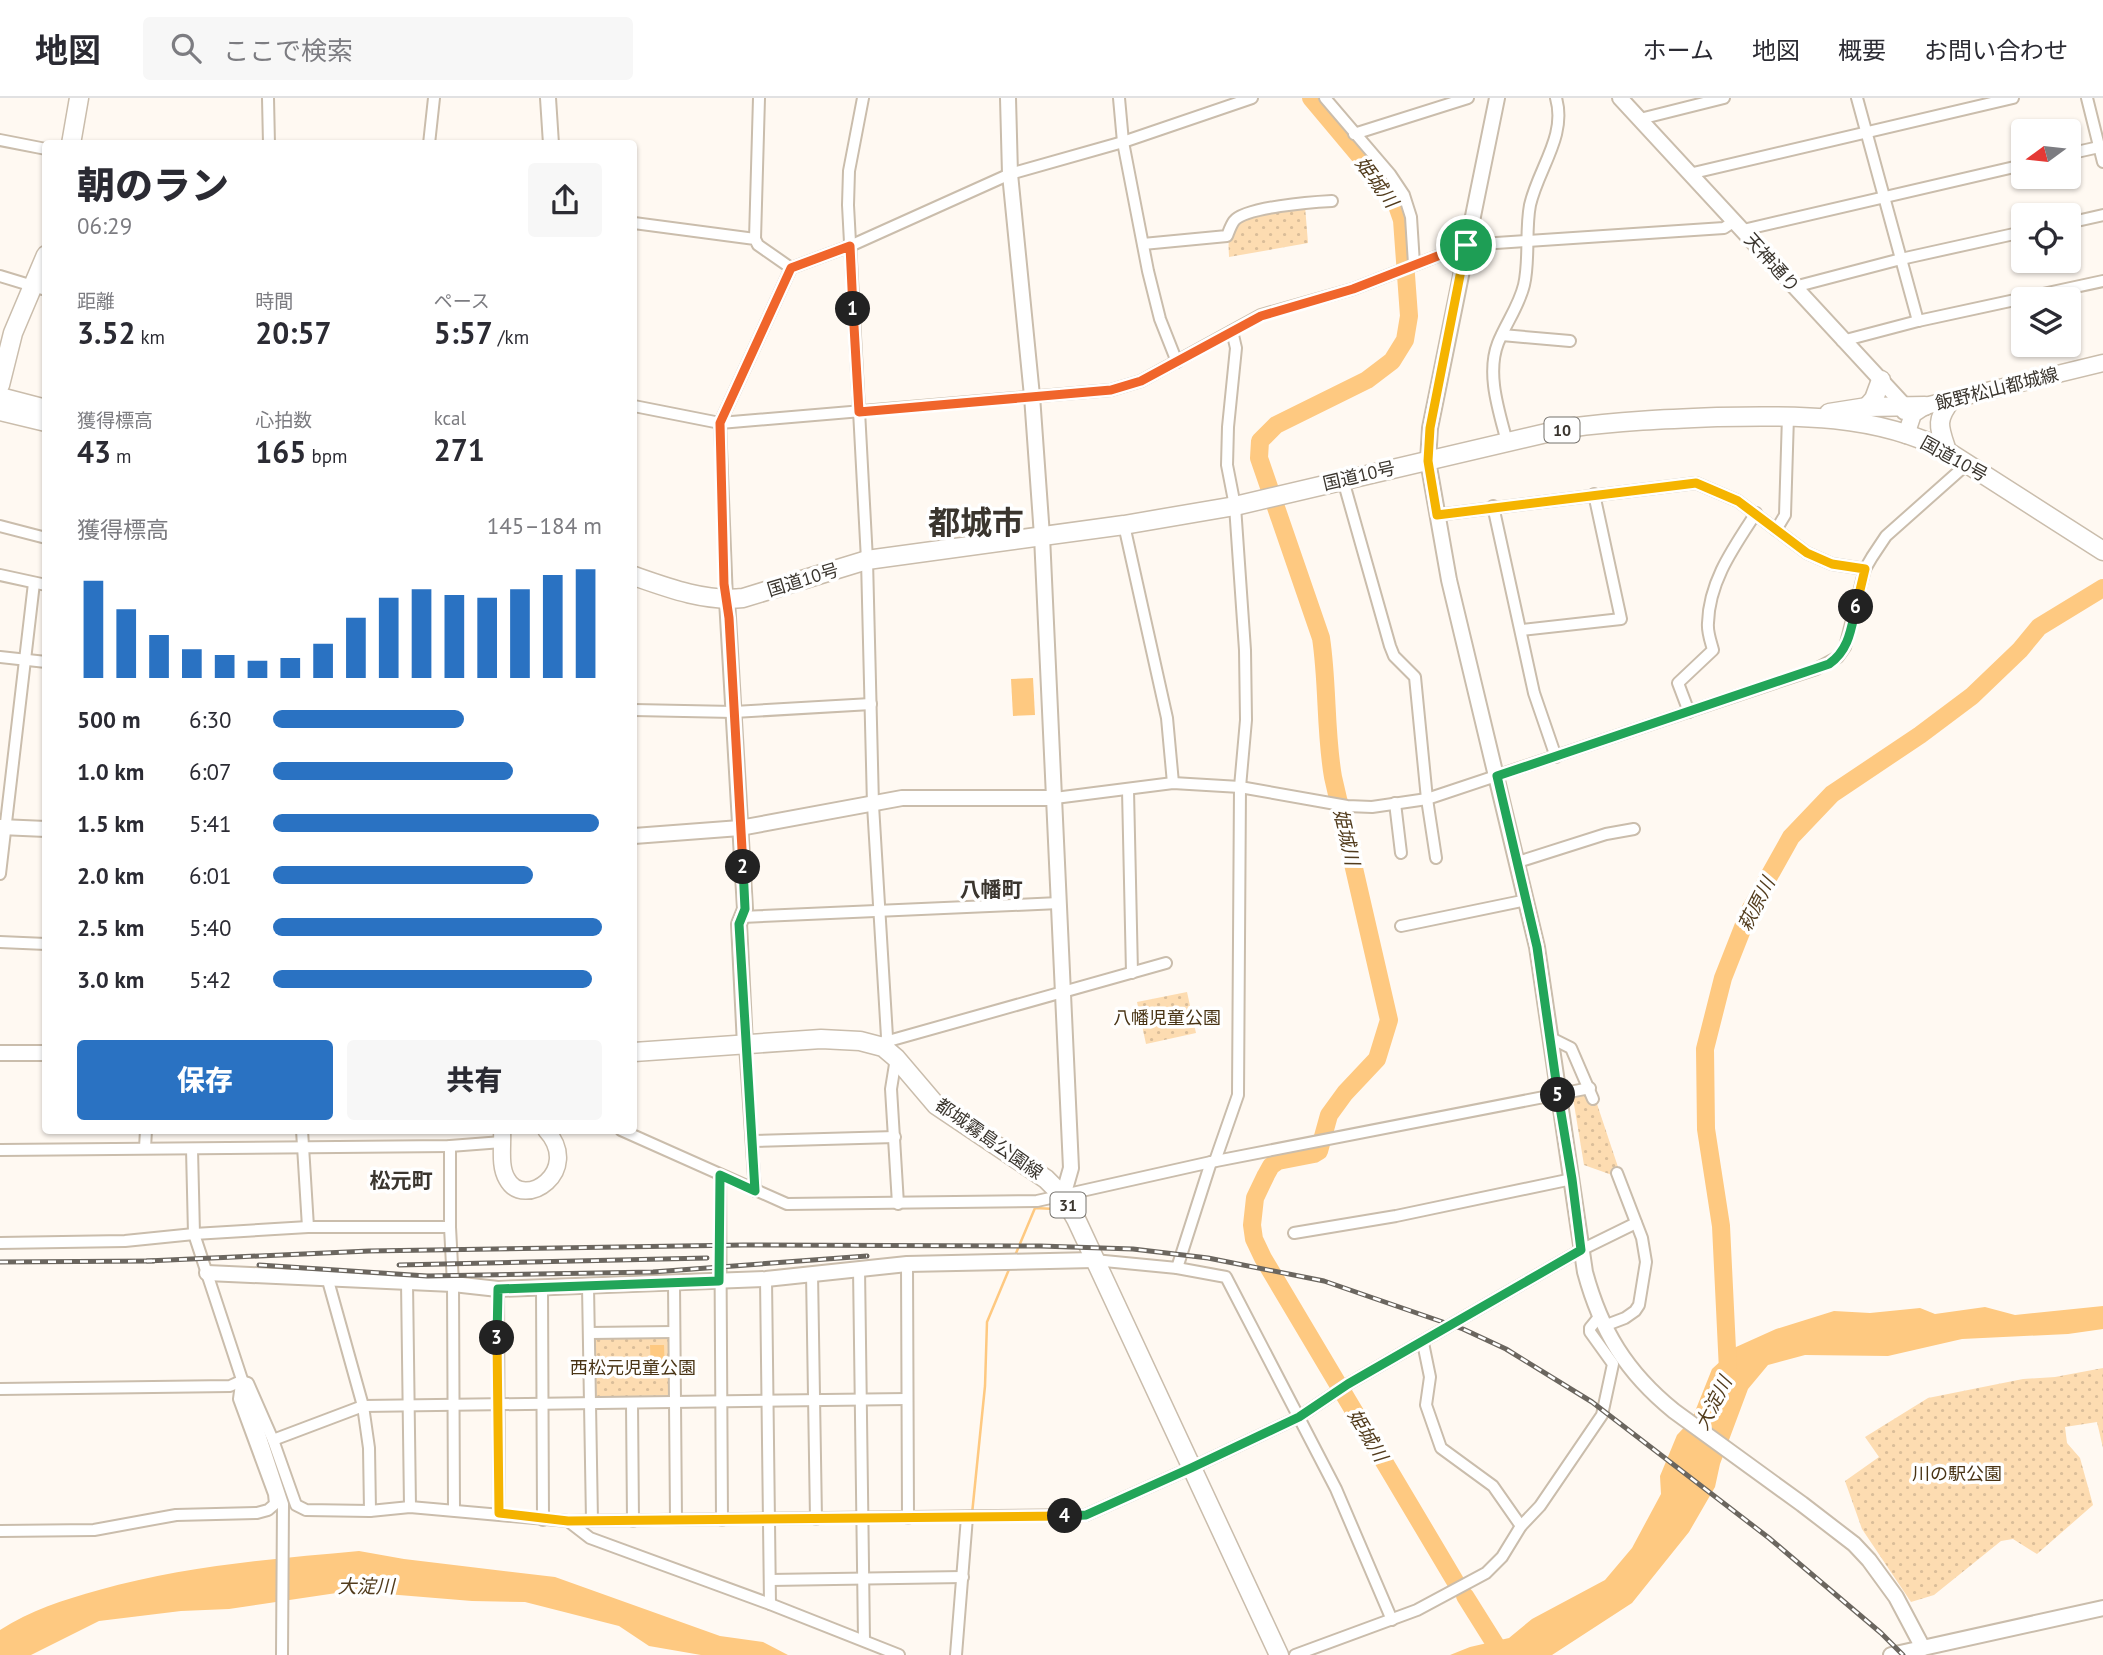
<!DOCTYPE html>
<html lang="ja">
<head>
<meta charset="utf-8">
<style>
	:root { --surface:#fff; --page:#f7f7f7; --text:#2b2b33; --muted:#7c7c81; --line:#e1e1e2; --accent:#2a72c2 }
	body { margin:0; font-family:"PT Sans","Noto Sans JP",sans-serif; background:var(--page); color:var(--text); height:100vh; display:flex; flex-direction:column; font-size:26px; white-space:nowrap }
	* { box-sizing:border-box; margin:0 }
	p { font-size:23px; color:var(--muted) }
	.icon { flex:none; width:38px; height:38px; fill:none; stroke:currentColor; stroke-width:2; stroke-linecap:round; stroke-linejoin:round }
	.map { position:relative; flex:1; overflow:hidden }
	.side { position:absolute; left:42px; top:42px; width:595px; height:994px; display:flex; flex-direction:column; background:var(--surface); border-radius:7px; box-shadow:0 2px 5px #0004 }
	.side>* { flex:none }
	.needle { width:46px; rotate:255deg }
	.fabs { position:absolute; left:2011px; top:21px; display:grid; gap:14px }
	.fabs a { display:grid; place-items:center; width:70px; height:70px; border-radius:7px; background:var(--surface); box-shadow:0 2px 5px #0004; font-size:35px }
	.pin { position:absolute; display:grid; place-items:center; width:60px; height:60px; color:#fff; margin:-30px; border:4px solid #fff; border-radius:50%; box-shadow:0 2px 7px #0007 }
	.km { position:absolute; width:35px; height:35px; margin:-18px; border-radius:50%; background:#222; color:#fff; font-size:19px; line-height:35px; text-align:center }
	.round { display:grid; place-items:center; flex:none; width:74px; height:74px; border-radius:7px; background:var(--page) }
	.headline { display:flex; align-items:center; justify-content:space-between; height:119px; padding:0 35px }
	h1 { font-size:38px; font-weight:800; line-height:52px }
	.stats { display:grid; grid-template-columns:repeat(3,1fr); gap:10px; height:119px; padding:7px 35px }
	.stats div { display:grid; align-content:center }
	.stats b { font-size:30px; font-weight:800 }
	.stats small { font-size:19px; font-weight:400 }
	.stats p { font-size:19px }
	.chart { height:196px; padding:14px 35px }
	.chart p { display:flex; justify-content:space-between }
	.chart svg { width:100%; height:126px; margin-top:7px; stroke:var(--accent); stroke-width:6 }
	.button { display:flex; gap:14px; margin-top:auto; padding:14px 35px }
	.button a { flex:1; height:80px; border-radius:7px; background:var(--accent); color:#fff; font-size:28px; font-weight:800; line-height:80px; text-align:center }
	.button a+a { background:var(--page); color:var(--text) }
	ul { padding:0 35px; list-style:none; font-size:23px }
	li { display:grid; grid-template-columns:112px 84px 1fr; align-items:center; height:52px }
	li i { height:18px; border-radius:9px; background:var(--accent) }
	header { display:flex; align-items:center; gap:42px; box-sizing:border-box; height:98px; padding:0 35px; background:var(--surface); border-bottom:2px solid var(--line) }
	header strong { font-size:33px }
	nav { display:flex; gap:38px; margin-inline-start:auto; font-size:24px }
	.search { width:490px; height:63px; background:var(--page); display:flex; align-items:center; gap:18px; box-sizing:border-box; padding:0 24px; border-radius:7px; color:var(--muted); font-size:26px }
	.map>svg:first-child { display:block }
	.grass { fill:url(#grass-dots) }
	.water { fill:#fec981 }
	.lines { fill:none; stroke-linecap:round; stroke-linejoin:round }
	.stream { stroke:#fec981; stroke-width:2.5 }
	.river { stroke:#fec981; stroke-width:18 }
	.minor-casing { stroke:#cabdac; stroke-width:14 }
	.tertiary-casing { stroke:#cabdac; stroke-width:18 }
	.secondary-casing { stroke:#cabdac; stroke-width:19 }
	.primary-casing { stroke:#cabdac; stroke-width:21 }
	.trunk-casing { stroke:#cabdac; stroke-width:21 }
	.minor { stroke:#fff; stroke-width:10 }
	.tertiary { stroke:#fff; stroke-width:14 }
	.secondary { stroke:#fff; stroke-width:16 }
	.primary { stroke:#fff; stroke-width:18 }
	.trunk { stroke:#fff; stroke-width:18 }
	.rail-casing { stroke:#6b665f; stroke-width:5 }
	.rail { stroke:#fff; stroke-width:2.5; stroke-dasharray:8; stroke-linecap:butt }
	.split-1-casing { stroke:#fff; stroke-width:14 }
	.split-2-casing { stroke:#fff; stroke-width:14 }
	.split-3-casing { stroke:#fff; stroke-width:14 }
	.split-4-casing { stroke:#fff; stroke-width:14 }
	.split-5-casing { stroke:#fff; stroke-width:14 }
	.split-6-casing { stroke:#fff; stroke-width:14 }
	.split-7-casing { stroke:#fff; stroke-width:14 }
	.split-1 { stroke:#f0652b; stroke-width:9 }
	.split-2 { stroke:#f0652b; stroke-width:9 }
	.split-3 { stroke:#22a559; stroke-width:9 }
	.split-4 { stroke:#f5b400; stroke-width:9 }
	.split-5 { stroke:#22a559; stroke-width:9 }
	.split-6 { stroke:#22a559; stroke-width:9 }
	.split-7 { stroke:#f5b400; stroke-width:9 }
	.labels { text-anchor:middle; stroke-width:7; stroke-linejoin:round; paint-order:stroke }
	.shield { fill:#fff; stroke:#75726d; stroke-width:2 }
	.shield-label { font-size:16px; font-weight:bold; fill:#3a352e }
	.street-label { font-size:18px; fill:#3a352e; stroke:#fff }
	.park-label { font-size:18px; fill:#493415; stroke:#fff }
	.water-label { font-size:19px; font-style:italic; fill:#523c1d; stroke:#fff }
	.quarter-label { font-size:21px; font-weight:bold; fill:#3a352e; stroke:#fff }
	.town-label { font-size:32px; font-weight:bold; fill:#3a352e; stroke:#fff }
</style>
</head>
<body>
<header>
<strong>地図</strong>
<div class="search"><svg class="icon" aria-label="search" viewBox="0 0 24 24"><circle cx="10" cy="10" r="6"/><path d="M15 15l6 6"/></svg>ここで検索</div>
<nav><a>ホーム</a><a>地図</a><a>概要</a><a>お問い合わせ</a></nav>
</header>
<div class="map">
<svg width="2103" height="1557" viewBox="0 0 2103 1557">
	<defs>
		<pattern id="grass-dots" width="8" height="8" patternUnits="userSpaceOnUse" patternTransform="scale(1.75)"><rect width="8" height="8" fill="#fddcb1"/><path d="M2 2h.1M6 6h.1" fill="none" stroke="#dabd99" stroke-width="1.8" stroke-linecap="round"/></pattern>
	</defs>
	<rect width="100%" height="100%" fill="#fff9f2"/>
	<g class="grass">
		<path d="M1305,108l3,37 -79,14c0,-5 -1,-11 0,-17 7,-29 52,-30 76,-34z"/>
		<polygon points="1187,894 1196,935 1146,946 1137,904"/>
		<polygon points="1589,996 1595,1000 1620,1075 1612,1077 1584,1067 1573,1000"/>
		<polygon points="674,1234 675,1304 590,1305 590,1235"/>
		<polygon points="2103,1270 2103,1350 2097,1324 2065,1329 2067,1345 2080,1360 2093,1407 2037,1456 2013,1441 2001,1443 1934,1497 1911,1504 1862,1431 1845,1383 1879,1359 1865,1339 1928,1300 2023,1281 2055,1279"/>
	</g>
	<g class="water">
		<polygon points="1033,580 1035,617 1013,618 1011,581"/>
		<polygon points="2103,1208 2103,1231 2068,1236 1962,1241 1888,1258 1805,1257 1768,1267 1748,1291 1720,1366 1715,1389 1689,1434 1632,1505 1552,1557 1450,1557 1470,1549 1509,1540 1532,1521 1605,1482 1632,1450 1661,1396 1660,1378 1677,1337 1692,1321 1712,1271 1736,1249 1776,1231 1834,1213 1870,1215 1920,1210 1935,1216 1985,1209 2015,1217"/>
		<polygon points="650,1247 664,1247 665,1278 651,1278"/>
		<path d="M359,1453l45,8 151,18 165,59 43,6 25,13h-87l-52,-9 -30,-20 -94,-24 -53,-1 -122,-10 -121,18 -48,2 -82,10 -68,34h-31v-25c31,-20 63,-30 99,-40 85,-24 172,-31 260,-39z"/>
	</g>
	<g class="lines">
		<g class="stream">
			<polyline points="1014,1160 1035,1110 1055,1111"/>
			<polyline points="972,1416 985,1288 987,1224 1010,1169"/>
		</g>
		<g class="river">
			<path d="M1311,0l83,99 8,23 7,96 -4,24 -13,21 -25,19 -91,45 -16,16 -1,17 62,180c7,46 4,93 12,139l56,243 -12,39 -32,34 -16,22 -10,36 -5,3 -36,7 -7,5 -5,9 -11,23 -3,27 2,14 9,19 192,323"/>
			<polyline points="1728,1272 1721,1128 1706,1031 1705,951 1723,880 1749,814 1791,739 1832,696 1920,637 1972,598 2020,552 2039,529 2103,490"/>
			<polyline points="1465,1498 1502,1557"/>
		</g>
		<g class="minor-casing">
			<g id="minor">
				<polyline points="268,0 269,46"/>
				<polyline points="863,0 849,73 848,107 867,462 873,707 887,939 883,949"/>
				<polyline points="1119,0 1123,44 1148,173 1160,221 1177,264"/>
				<polyline points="1325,0 1390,76 1404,97 1411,119 1414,166"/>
				<polyline points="1857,0 1918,223"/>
				<polyline points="2087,0 2103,64"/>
				<polyline points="1640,21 1724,0"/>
				<polyline points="1354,36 1468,0"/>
				<polyline points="0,42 46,51"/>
				<polyline points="429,46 434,0"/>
				<polyline points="2068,56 2099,49"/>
				<polyline points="1689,76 2013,0"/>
				<polyline points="634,125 755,141 758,147 791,170"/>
				<polyline points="2068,125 2103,117"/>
				<polyline points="1743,132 2023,67"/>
				<polyline points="755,141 759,0"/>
				<path d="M1143,146l84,-8c2,-5 4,-11 7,-15 11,-14 79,-19 98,-20"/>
				<polyline points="0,178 46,192"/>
				<polyline points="1794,189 1901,161 2023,134"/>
				<polyline points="1502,237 1570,243"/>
				<polyline points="1842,243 1918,223 2103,183"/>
				<polyline points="634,308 720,325 1111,292 1141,283 1261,217 1353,191 1466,147 1724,130 1733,124"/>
				<path d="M1507,344c-8,-31 -21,-68 -9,-99 8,-20 21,-37 26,-58 6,-26 1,-54 6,-80 8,-36 37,-69 26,-107"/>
				<polyline points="1343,382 1390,548 1394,558 1415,579 1427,701 1436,760"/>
				<polyline points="1493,408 1534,595 1556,659"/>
				<polyline points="1437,417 1696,385 1738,403 1807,455 1832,466 1865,471"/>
				<polyline points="1124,427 1167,620 1173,685"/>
				<polyline points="0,428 46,440"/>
				<polyline points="1776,432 1785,417 1788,318"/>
				<polyline points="0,477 46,487"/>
				<polyline points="727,502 720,325 791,170 850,148 1010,76 1123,44 1252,0"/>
				<polyline points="1521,532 1621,521 1594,396"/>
				<polyline points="0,559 46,564"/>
				<polyline points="634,612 734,614 871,606"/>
				<path d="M1689,614l-11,-29 35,-33c-2,-8 -6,-18 -5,-27 1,-42 26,-76 48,-110"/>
				<polyline points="1128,692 1132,875"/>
				<polyline points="1055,700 1173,685 1240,689 1347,708 1372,709 1427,701 1816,571 1838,559 1845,549 1865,471 1872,459 1886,438 1967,366"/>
				<polyline points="1395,705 1401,755"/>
				<polyline points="1518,764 1606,736 1634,731"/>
				<polyline points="0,776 34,485"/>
				<polyline points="742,819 1059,805"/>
				<polyline points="1401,828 1527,802"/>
				<polyline points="0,844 46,846"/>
				<polyline points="1551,940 1571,950 1593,1001"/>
				<polyline points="745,947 755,1093"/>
				<polyline points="884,948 892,942 1166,865"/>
				<polyline points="896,960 891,991 898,1106"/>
				<polyline points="302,1032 308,1129"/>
				<polyline points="621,1032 787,1106 1037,1103 1211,1064 1590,990"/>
				<polyline points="752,1043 895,1039"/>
				<polyline points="145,1050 146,1032"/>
				<polyline points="192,1051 194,1136 283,1406 282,1557"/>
				<polyline points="0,1052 450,1048 502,1044"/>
				<polyline points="1215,1063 1238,997 1240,689 1246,622 1245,552 1235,408 1227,367 1228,329 1236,250 1232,233"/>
				<polyline points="720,1077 722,1422"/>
				<polyline points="450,1129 453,1186 454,1412"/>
				<polyline points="1294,1135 1396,1118 1572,1081"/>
				<polyline points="0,1145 125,1143 194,1136 308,1129 450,1129 450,1048"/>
				<polyline points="1094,1162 1177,1170 1226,1179 1336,1391 1392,1522"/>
				<polyline points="907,1166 908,1420"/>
				<polyline points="859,1170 864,1542"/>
				<polyline points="1177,1170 1211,1064"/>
				<polyline points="812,1175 816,1421"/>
				<polyline points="327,1179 363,1308 369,1350 370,1413"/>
				<polyline points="766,1181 770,1506"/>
				<polyline points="407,1184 410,1409"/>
				<polyline points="674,1186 676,1422"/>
				<polyline points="588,1188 592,1423"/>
				<polyline points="542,1190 543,1422"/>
				<polyline points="498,1191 499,1415"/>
				<polyline points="1604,1228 1625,1220 1635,1213 1639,1207 1646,1164 1642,1140 1617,1075"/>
				<polyline points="590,1235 674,1234"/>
				<polyline points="1423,1245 1430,1279 1426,1307 1441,1350 1493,1388 1521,1428"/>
				<polyline points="241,1283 248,1285 273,1342 296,1407 306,1412 370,1413 410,1409 568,1423 1086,1417 1191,1370 1299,1319 1348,1286 1581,1152 1636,1125"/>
				<polyline points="0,1291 230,1288 241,1283"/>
				<polyline points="632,1305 633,1423"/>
				<polyline points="273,1342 363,1308 907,1301"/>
				<polyline points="568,1423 590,1440 770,1506 899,1557"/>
				<polyline points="0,1433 94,1432 176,1417 257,1415 268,1412 275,1406 274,1396 239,1301 241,1286"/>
				<polyline points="770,1482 963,1479"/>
				<polyline points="956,1557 967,1419"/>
				<polyline points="1295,1557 1417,1512 1486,1475 1502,1459 1521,1428 1540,1408 1602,1317 1613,1266 1590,1234 1590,1230 1599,1219"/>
			</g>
		</g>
		<g class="tertiary-casing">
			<g id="tertiary">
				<polyline points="548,0 551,46"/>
				<polyline points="1008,0 1010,76 1032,298 1042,438 1071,1070 1063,1098"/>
				<path d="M1497,0l-67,330 -2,33 21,119 88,367 48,325c16,59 41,100 89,139l128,93 52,40 15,16 27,37 27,51"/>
				<polyline points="1620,0 1904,307 1904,314"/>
				<polyline points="727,502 745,811 739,826 745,947"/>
				<polyline points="0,729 46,731"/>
				<polyline points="634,738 740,730 902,700 1055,700"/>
				<polyline points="0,955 46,955"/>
				<polyline points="207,1175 453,1186 498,1191 766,1181 907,1166 1094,1162"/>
				<polyline points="1891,1557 2103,1510"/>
			</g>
		</g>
		<g class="secondary-casing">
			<g id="secondary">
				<polyline points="1906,337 1913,316 1925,308 2103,265"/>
				<path d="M502,1032c1,16 -3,36 5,49 17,32 76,-8 39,-49"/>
			</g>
		</g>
		<g class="primary-casing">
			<polyline id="primary" points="634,954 821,941 860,943 883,949 896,960 936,1007 1046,1081 1063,1098 1076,1121 1279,1557"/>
		</g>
		<g class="trunk-casing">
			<g id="trunk">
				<polyline points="71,46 79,0"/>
				<polyline points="0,287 13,235 46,157"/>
				<polyline points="0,299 46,311"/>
				<polyline points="1867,309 1874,301 1881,282"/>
				<polyline points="0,313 46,324"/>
				<polyline points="1829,315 1867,309 1925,308"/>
				<path d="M1947,353c-8,-24 -12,-30 4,-51"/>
				<path d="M634,478c34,12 72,26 109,22l124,-38 257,-35 111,-19 333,-78c50,-7 99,-9 149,-11 78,-2 159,-3 230,34l156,100"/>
			</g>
		</g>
		<use href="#minor" class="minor"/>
		<use href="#tertiary" class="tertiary"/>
		<use href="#secondary" class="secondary"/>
		<use href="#primary" class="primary"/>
		<use href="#trunk" class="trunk"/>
		<g class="rail-casing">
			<g id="rail">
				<polyline points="147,1163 369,1153 743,1147 1040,1148 1133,1151 1208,1160 1324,1183 1463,1231 1506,1251 1592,1304 1769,1440 1881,1535 1903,1557"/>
				<polyline points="0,1164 154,1163"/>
				<polyline points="259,1167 427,1178 653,1174 867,1158"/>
				<polyline points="399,1167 707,1160"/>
			</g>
		</g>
		<use href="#rail" class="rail"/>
	</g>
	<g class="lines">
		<g class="split-1-casing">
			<polyline id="split-1" points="853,211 859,314 1111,292 1141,283 1261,218 1353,191 1466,147"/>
		</g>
		<g class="split-2-casing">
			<polyline id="split-2" points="743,769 729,520 724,486 720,325 791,170 850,148 853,211"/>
		</g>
		<g class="split-3-casing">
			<polyline id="split-3" points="497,1240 498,1191 719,1183 720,1077 755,1093 739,826 745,811 743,769"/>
		</g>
		<g class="split-4-casing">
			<polyline id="split-4" points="497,1240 499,1415 568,1423 1065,1418"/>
		</g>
		<g class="split-5-casing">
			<polyline id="split-5" points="1065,1418 1086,1417 1191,1370 1299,1319 1348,1286 1581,1152 1572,1081 1558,997"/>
		</g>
		<g class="split-6-casing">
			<path id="split-6" d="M1558,997l-21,-148 -40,-171 332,-112c20,-14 22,-35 27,-57"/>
		</g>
		<g class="split-7-casing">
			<polyline id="split-7" points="1466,147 1430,330 1428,363 1437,417 1696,385 1738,403 1807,455 1832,466 1865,471 1856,509"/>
		</g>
		<use href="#split-1" class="split-1"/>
		<use href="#split-2" class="split-2"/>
		<use href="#split-3" class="split-3"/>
		<use href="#split-4" class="split-4"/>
		<use href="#split-5" class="split-5"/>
		<use href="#split-6" class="split-6"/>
		<use href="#split-7" class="split-7"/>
	</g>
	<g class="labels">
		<g class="shield">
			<rect x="1544.5" y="319.5" width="35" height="25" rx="5"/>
			<rect x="1050.5" y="1094.5" width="35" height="25" rx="5"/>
		</g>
		<g class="shield-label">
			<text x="1562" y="338">10</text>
			<text x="1068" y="1113">31</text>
		</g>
		<g class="street-label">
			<text transform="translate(1772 165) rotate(48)" y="6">天神通り</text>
			<text transform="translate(1997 291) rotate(-14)" y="6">飯野松山都城線</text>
			<text transform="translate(1954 361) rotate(29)" y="6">国道10号</text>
			<text transform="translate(1359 378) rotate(-13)" y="6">国道10号</text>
			<text transform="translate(803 482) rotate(-17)" y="6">国道10号</text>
			<text transform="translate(989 1041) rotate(35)" y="6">都城霧島公園線</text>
		</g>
		<g class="park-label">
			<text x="1167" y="926">八幡児童公園</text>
			<text x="633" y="1276">西松元児童公園</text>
			<text x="1957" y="1382">川の駅公園</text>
		</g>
		<g class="water-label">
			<text transform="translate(1377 84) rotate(54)" y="7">姫城川</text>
			<text transform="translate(1347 739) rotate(77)" y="7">姫城川</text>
			<text transform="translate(1756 806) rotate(-63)" y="7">萩原川</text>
			<text transform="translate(1713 1305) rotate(-63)" y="7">大淀川</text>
			<text transform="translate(1368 1337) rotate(59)" y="7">姫城川</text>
			<text x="366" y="1495">大淀川</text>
		</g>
		<g class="quarter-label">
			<text x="991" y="799">八幡町</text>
			<text x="401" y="1090">松元町</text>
		</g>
		<g class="town-label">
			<text x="976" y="436">都城市</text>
		</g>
	</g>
</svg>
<div class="fabs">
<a><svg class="needle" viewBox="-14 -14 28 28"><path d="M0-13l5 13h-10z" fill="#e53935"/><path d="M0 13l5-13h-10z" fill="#7c7c81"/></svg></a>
<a><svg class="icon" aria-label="locate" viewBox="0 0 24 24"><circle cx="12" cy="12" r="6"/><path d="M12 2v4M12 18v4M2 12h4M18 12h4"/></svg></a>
<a><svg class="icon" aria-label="layers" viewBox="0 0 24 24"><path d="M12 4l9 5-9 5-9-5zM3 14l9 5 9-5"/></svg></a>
</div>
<div class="pin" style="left:1466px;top:147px;background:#1e9e55"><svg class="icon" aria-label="arrive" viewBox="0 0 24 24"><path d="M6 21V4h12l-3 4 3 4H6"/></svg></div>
<b class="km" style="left:853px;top:211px">1</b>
<b class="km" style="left:743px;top:769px">2</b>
<b class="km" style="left:497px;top:1240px">3</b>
<b class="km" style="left:1065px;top:1418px">4</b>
<b class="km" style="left:1558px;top:997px">5</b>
<b class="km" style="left:1856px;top:509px">6</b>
<section class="side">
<div class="headline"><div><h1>朝のラン</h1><p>06:29</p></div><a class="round"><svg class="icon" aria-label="share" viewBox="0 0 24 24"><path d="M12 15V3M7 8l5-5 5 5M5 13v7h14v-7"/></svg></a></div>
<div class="stats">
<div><p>距離</p><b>3.52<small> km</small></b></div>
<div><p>時間</p><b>20:57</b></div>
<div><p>ペース</p><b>5:57<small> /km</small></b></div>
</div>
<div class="stats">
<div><p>獲得標高</p><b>43<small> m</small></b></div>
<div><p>心拍数</p><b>165<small> bpm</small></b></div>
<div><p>kcal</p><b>271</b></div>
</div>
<div class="chart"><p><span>獲得標高</span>145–184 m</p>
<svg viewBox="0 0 160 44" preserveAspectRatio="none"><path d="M5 44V10M15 44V20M25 44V29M35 44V34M45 44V36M55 44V38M65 44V37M75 44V32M85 44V23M95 44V16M105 44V13M115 44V15M125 44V16M135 44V13M145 44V8M155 44V6"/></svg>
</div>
<ul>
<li><b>500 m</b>6:30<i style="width:58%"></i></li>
<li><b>1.0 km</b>6:07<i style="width:73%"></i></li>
<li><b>1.5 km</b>5:41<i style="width:99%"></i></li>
<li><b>2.0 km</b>6:01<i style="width:79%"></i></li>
<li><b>2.5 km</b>5:40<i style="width:100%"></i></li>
<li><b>3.0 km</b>5:42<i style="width:97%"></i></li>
</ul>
<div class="button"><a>保存</a><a>共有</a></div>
</section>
</div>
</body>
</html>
